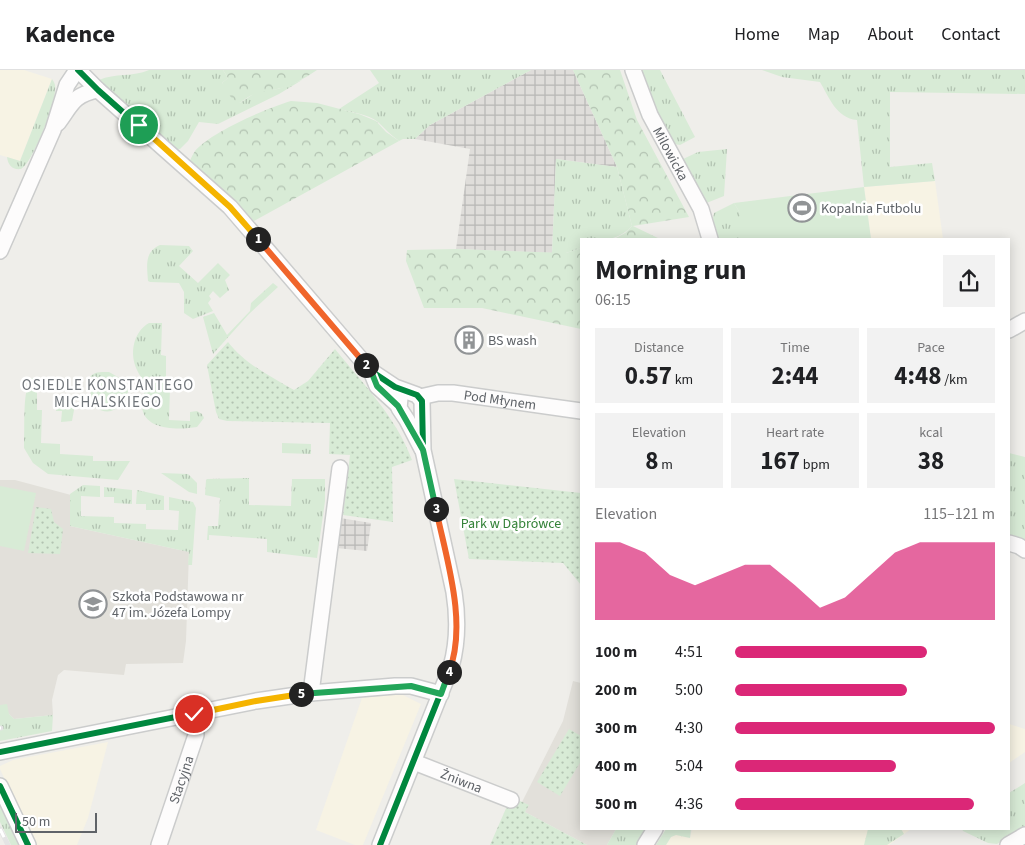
<!DOCTYPE html>
<html lang="en">
<head>
<meta charset="utf-8">
<style>
	:root { --surface:#fff; --page:#f2f2f2; --text:#202124; --muted:#757577; --line:#e0e0e0; --accent:#db2777 }
	body { margin:0; font-family:"Source Sans 3",sans-serif; background:var(--page); color:var(--text); height:100vh; display:flex; flex-direction:column; font-size:19px; white-space:nowrap }
	* { box-sizing:border-box; margin:0 }
	p { font-size:16px; color:var(--muted) }
	.icon { flex:none; width:28px; height:28px; fill:none; stroke:currentColor; stroke-width:2; stroke-linecap:round; stroke-linejoin:round }
	.map { position:relative; flex:1; overflow:hidden }
	.drawer { position:absolute; left:580px; top:168px; width:430px; height:592px; display:flex; flex-direction:column; background:var(--surface); border-radius:0px; box-shadow:0 2px 12px #0003 }
	.drawer>* { flex:none }
	.scale { position:absolute; left:15px; bottom:12px; width:82px; box-sizing:border-box; padding-left:5px; border:2px solid #5f6368; border-top:0; font-size:14px; line-height:18px; white-space:nowrap; color:#5f6368; -webkit-text-stroke:4px #fff; paint-order:stroke }
	.pin { position:absolute; display:grid; place-items:center; width:42px; height:42px; color:#fff; margin:-21px; border:2px solid #fff; border-radius:50%; box-shadow:0 1px 5px #0007 }
	.km { position:absolute; width:25px; height:25px; margin:-12px; border-radius:50%; background:#222; color:#fff; font-size:14px; line-height:25px; text-align:center }
	.round { display:grid; place-items:center; flex:none; width:52px; height:52px; border-radius:0px; background:var(--page) }
	.summary { display:flex; align-items:center; justify-content:space-between; height:85px; padding:0 15px }
	h1 { font-size:28px; font-weight:700; line-height:38px }
	.stats { display:grid; grid-template-columns:repeat(3,1fr); gap:8px; height:85px; padding:5px 15px }
	.stats div { display:grid; align-content:center; border-radius:0px; background:var(--page); text-align:center }
	.stats b { font-size:25px; font-weight:700 }
	.stats small { font-size:14px; font-weight:400 }
	.stats p { font-size:14px }
	.chart { height:140px; padding:10px 15px }
	.chart p { display:flex; justify-content:space-between }
	.chart svg { width:100%; height:90px; margin-top:5px; fill:var(--accent); opacity:.7 }
	ul { padding:0 15px; list-style:none; font-size:16px }
	li { display:grid; grid-template-columns:80px 60px 1fr; align-items:center; height:38px }
	li i { height:12px; border-radius:6px; background:var(--accent) }
	header { display:flex; align-items:center; gap:30px; box-sizing:border-box; height:70px; padding:0 25px; background:var(--surface); border-bottom:1px solid var(--line) }
	header strong { font-size:24px }
	nav { display:flex; gap:28px; margin-inline-start:auto; font-size:18px }
	.map>svg:first-child { display:block }
	.commercial { fill:#f7f3e4 }
	.industrial { fill:url(#industrial-grid) }
	.education { fill:#e2e0da }
	.grass { fill:url(#grass-tufts) }
	.forest { fill:url(#forest-crowns) }
	.park { fill:url(#park-dots) }
	.pitch { fill:#d8ebd6 }
	.lines { fill:none; stroke-linecap:round; stroke-linejoin:round }
	.minor-casing { stroke:#cbcccc; stroke-width:18 }
	.minor { stroke:#fdfcfc; stroke-width:15 }
	.rail-casing { stroke:#e4e4e4; stroke-width:5 }
	.rail { stroke:#fff; stroke-width:3; stroke-dasharray:9; stroke-linecap:butt }
	.cycleway-casing { stroke:#fff; stroke-width:9 }
	.cycleway { stroke:#00873e; stroke-width:6 }
	.split-1-casing { stroke:#fff; stroke-width:10 }
	.split-2-casing { stroke:#fff; stroke-width:10 }
	.split-3-casing { stroke:#fff; stroke-width:10 }
	.split-4-casing { stroke:#fff; stroke-width:10 }
	.split-5-casing { stroke:#fff; stroke-width:10 }
	.split-6-casing { stroke:#fff; stroke-width:10 }
	.split-1 { stroke:#f5b400; stroke-width:6 }
	.split-2 { stroke:#f0652b; stroke-width:6 }
	.split-3 { stroke:#22a559; stroke-width:6 }
	.split-4 { stroke:#f0652b; stroke-width:6 }
	.split-5 { stroke:#22a559; stroke-width:6 }
	.split-6 { stroke:#f5b400; stroke-width:6 }
	.labels { text-anchor:middle; stroke-width:5; stroke-linejoin:round; paint-order:stroke }
	.street-label { font-size:14px; fill:#5f6368; stroke:#fff }
	.poi-label { font-size:14px; fill:#5f6368; stroke:#fff; text-anchor:start }
	.park-label { font-size:14px; fill:#348238; stroke:#fff }
	.neighbourhood-label { font-size:15px; letter-spacing:1px; fill:#70757a; stroke:#fff }
</style>
</head>
<body>
<header>
<strong>Kadence</strong>
<nav><a>Home</a><a>Map</a><a>About</a><a>Contact</a></nav>
</header>
<div class="map">
<svg width="1025" height="775" viewBox="0 0 1025 775">
	<defs>
		<pattern id="industrial-grid" width="8" height="8" patternUnits="userSpaceOnUse" patternTransform="scale(1.25)"><rect width="8" height="8" fill="#dfddda"/><path d="M0 4h8M4 0v8" fill="none" stroke="#b8b7b5"/></pattern>
		<pattern id="grass-tufts" width="24" height="20" patternUnits="userSpaceOnUse" patternTransform="scale(1.25)"><rect width="24" height="20" fill="#d8ebd6"/><path d="M3 7l-1-3M5 7V3M7 7l1-3M15 17l-1-3M17 17v-4M19 17l1-3" fill="none" stroke="#b2c2b1"/></pattern>
		<pattern id="forest-crowns" width="20" height="18" patternUnits="userSpaceOnUse" patternTransform="scale(1.25)"><rect width="20" height="18" fill="#d8ebd6"/><path d="M2 6a3 3 0 1 1 6 0M12 15a3 3 0 1 1 6 0" fill="none" stroke="#b2c2b1"/></pattern>
		<pattern id="park-dots" width="8" height="8" patternUnits="userSpaceOnUse" patternTransform="scale(1.25)"><rect width="8" height="8" fill="#d8ebd6"/><path d="M2 2h.1M6 6h.1" fill="none" stroke="#b2c2b1" stroke-width="1.8" stroke-linecap="round"/></pattern>
	</defs>
	<rect width="100%" height="100%" fill="#efeeea"/>
	<g class="commercial">
		<polygon points="0,0 24,0 52,9 20,91 0,85"/>
		<polygon points="935,111 943,169 871,169 864,117"/>
		<polygon points="399,623 421,634 363,775 355,775 316,760 362,628"/>
		<polygon points="1009,654 1025,659 1025,682 1009,693"/>
		<polygon points="108,672 88,748 77,775 35,775 0,699 0,696 13,690"/>
		<polygon points="692,759 911,759 889,775 666,775 671,767 676,764 690,768"/>
	</g>
	<g class="industrial">
		<polygon points="531,0 573,0 617,97 556,89 552,183 456,179 470,79 415,69 430,55"/>
		<polygon points="340,448 371,453 367,481 336,478"/>
	</g>
	<g class="education">
		<polygon points="0,410 15,410 71,425 70,456 189,482 186,571 183,593 126,594 124,605 64,600 58,605 52,630 53,645 14,649 0,635"/>
		<polygon points="573,611 581,613 581,759 616,759 607,775 587,775 525,742 528,735 522,732 563,651"/>
	</g>
	<g class="grass">
		<path d="M149,0h74l5,8 -6,5 18,20 18,-12 20,-2 24,-9 -23,14 -61,30 -19,-2 -11,19 -8,8h-3l-35,-29 -43,-40c16,-7 34,-3 50,-10z"/>
		<path d="M370,0h161l-101,55 -15,14h-12l-4,2c-8,-6 -14,-12 -21,-19 -10,-8 -27,-10 -39,-13l40,-26z"/>
		<polygon points="641,0 660,0 695,67 680,75 674,74 662,57"/>
		<path d="M762,0h263v24l-135,-2v75l42,-4 3,18 -71,6 -7,-67c-21,-2 -28,-23 -37,-38l-38,-5z"/>
		<path d="M52,9c2,3 4,6 3,11 0,14 -22,73 -34,79 -9,1 -13,-4 -14,-12l13,4z"/>
		<polygon points="727,79 724,126 704,134 681,90 698,82"/>
		<path d="M556,89l61,8 15,59c-17,17 -28,13 -51,13v9l-15,5h-14z"/>
		<polygon points="734,133 740,143 740,169 716,169 713,148 714,143"/>
		<path d="M160,175l29,1 4,5 -14,15 19,17 20,-20 12,12 -5,5 4,10 -9,8 -7,-7 -4,5 2,3 -3,4 5,8 -20,8 -9,-6v-21l-5,-9 -29,-1 -2,-1c-1,-15 -4,-29 12,-36z"/>
		<polygon points="273,213 278,217 249,244 213,284 203,247 214,243 227,265 250,241 251,233"/>
		<path d="M149,253h13l-1,32 5,1v32h4l-1,32 21,1v-9l7,-1 5,3 2,4 -7,9c-17,3 -53,4 -55,-20 0,-8 4,-16 2,-23 -1,-5 -5,-9 -7,-14 -8,-16 -4,-38 12,-47z"/>
		<path d="M109,302l16,9 4,9c-8,17 -17,29 -36,16l-5,-26c4,-9 13,-8 21,-8z"/>
		<path d="M32,308h5v32h5l-1,33 19,1v10l33,2v5h37l-12,19 -70,-6 -15,-11 -9,-15v-7c1,-15 -2,-53 8,-63z"/>
		<polygon points="57,331 67,331 72,334 74,340 72,351 61,352 62,341 56,341"/>
		<polygon points="282,373 311,374 311,384 282,383"/>
		<polygon points="1009,383 1025,387 1025,473 1009,469"/>
		<polygon points="161,403 188,404 197,413 197,424 189,422"/>
		<polygon points="249,408 249,435 291,436 292,409 325,409 325,431 317,488 267,482 267,469 209,465 209,470 207,470 208,456 218,456 220,428 205,425 206,410 207,409"/>
		<polygon points="83,415 100,416 100,427 81,426 81,446 114,447 114,453 146,454 146,459 178,460 179,441 169,440 169,427 193,432 196,438 192,495 188,495 189,482 70,456 70,424"/>
		<polygon points="104,417 132,420 132,434 114,433 114,427 104,427"/>
		<polygon points="137,420 164,426 164,440 146,440 146,434 136,434"/>
		<polygon points="7,634 9,644 14,649 53,645 52,661 0,671 0,635"/>
		<polygon points="1025,713 1025,756 997,774 988,773 963,761 962,759 1009,759 1009,723"/>
		<polygon points="0,724 24,775 11,775 0,752"/>
		<polygon points="616,759 648,759 639,775 607,775"/>
		<polygon points="666,759 691,759 690,768 676,765 671,767 666,775 656,775"/>
		<polygon points="868,759 901,759 904,764 887,775 864,775"/>
	</g>
	<g class="forest">
		<path d="M223,0h94c-12,8 -25,16 -40,19 -17,4 -22,2 -37,14l-8,-4 -10,-16 6,-5z"/>
		<polygon points="573,0 620,0 637,50 689,147 633,156 660,169 614,169 625,163 632,156 617,97"/>
		<path d="M291,31l26,2 42,11 17,7 10,11 13,9 -145,80 -64,-60c1,-3 3,-7 5,-10 16,-19 72,-43 96,-50z"/>
		<polygon points="581,178 581,259 482,238 424,238 406,191 407,180 456,179 566,183"/>
	</g>
	<g class="park">
		<path d="M228,272c17,22 42,34 66,48l14,-9 27,-32c29,36 61,68 77,111l-20,7 1,55 -50,-7 7,-60 -21,-1 1,-31 -103,-2 -8,-2 -3,-7 -9,-47z"/>
		<polygon points="454,409 581,423 581,515 563,493 469,489"/>
		<polygon points="36,437 51,439 54,452 63,459 60,484 28,483"/>
		<polygon points="569,659 581,666 581,691 560,726 537,712"/>
		<polygon points="511,727 529,735 525,742 587,775 490,775"/>
	</g>
	<g class="pitch">
		<polygon points="864,117 871,169 740,169 740,143 734,133"/>
		<polygon points="0,416 36,423 24,481 0,476"/>
	</g>
	<g class="lines">
		<g class="minor-casing">
			<g id="minor">
				<polyline points="78,0 98,20 230,137 371,301 377,316 399,336"/>
				<path id="s1" d="M633,0l17,45 51,94 9,30"/>
				<path d="M58,53c14,-19 15,-28 40,-33"/>
				<polyline points="0,181 53,60 67,15 77,0"/>
				<polyline points="1009,260 1025,251"/>
				<path d="M371,301l24,16 22,8 5,6 1,49 31,142c4,25 4,50 -3,75l-71,178"/>
				<path id="s2" d="M420,327l18,-4h15l128,18"/>
				<polyline points="400,328 399,338 407,350 422,379"/>
				<polyline points="1009,473 1019,476 1025,480"/>
				<polyline points="311,623 340,398"/>
				<polyline points="0,682 256,631 311,623 395,616 411,616 441,624"/>
				<path id="s3" d="M414,692l97,38"/>
				<polyline points="0,716 28,775"/>
				<path id="s4" d="M159,775l37,-110 -2,-21"/>
				<polyline points="645,775 655,759"/>
				<polyline points="1008,775 1025,765"/>
			</g>
		</g>
		<use href="#minor" class="minor"/>
		<g class="rail-casing">
			<g id="rail">
				<polyline points="0,658 1,658"/>
				<polyline points="0,759 8,775"/>
			</g>
		</g>
		<use href="#rail" class="rail"/>
		<g class="cycleway-casing">
			<g id="cycleway">
				<polyline points="78,0 98,20 230,137 371,301 377,316 399,336"/>
				<path d="M371,301l24,16 22,8 5,6 1,49 31,142c4,25 4,50 -3,75l-71,178"/>
				<polyline points="0,682 256,631 311,623 395,616 411,616 441,624"/>
				<polyline points="0,716 28,775"/>
			</g>
		</g>
		<use href="#cycleway" class="cycleway"/>
	</g>
	<g class="lines">
		<g class="split-1-casing">
			<polyline id="split-1" points="139,55 230,137 258,169"/>
		</g>
		<g class="split-2-casing">
			<polyline id="split-2" points="258,169 366,295"/>
		</g>
		<g class="split-3-casing">
			<polyline id="split-3" points="366,295 371,301 377,316 398,336 423,380 436,439"/>
		</g>
		<g class="split-4-casing">
			<path id="split-4" d="M436,439c10,49 32,114 13,163"/>
		</g>
		<g class="split-5-casing">
			<polyline id="split-5" points="301,624 411,616 441,624 449,602"/>
		</g>
		<g class="split-6-casing">
			<polyline id="split-6" points="194,644 256,631 301,624"/>
		</g>
		<use href="#split-1" class="split-1"/>
		<use href="#split-2" class="split-2"/>
		<use href="#split-3" class="split-3"/>
		<use href="#split-4" class="split-4"/>
		<use href="#split-5" class="split-5"/>
		<use href="#split-6" class="split-6"/>
	</g>
	<defs>
		<g id="stadium-ring" transform="scale(1.4375)"><circle r="9.5" fill="#fff" stroke="#919496" stroke-width="1.5"/><path d="M0-5a6.5 5 0 1 0 0 10a6.5 5 0 1 0 0-10ZM-3.5-1.8h7v3.6h-7Z" fill="#919496"/></g>
		<g id="building-ring" transform="scale(1.4375)"><circle r="9.5" fill="#fff" stroke="#919496" stroke-width="1.5"/><path d="M-4-6H4V6H1V3H-1V6H-4ZM-2.5-4.3h1.7v1.8h-1.7ZM.8-4.3h1.7v1.8H.8ZM-2.5-1h1.7V.8h-1.7ZM.8-1h1.7V.8H.8Z" fill="#919496"/></g>
		<g id="school-ring" transform="scale(1.4375)"><circle r="9.5" fill="#fff" stroke="#919496" stroke-width="1.5"/><path d="M0-5L7-2L0 1L-7-2ZM-4 1L0 2.5L4 1V4Q0 6-4 4Z" fill="#919496"/></g>
	</defs>
	<g fill-rule="evenodd">
		<use href="#stadium-ring" x="802" y="138"/>
		<use href="#building-ring" x="469" y="270"/>
		<use href="#school-ring" x="93" y="534"/>
	</g>
	<g class="labels">
		<g class="street-label">
			<text dy="5" stroke="none"><textPath href="#s1" startOffset="92">Milowicka</textPath></text>
			<text dy="5" stroke="none"><textPath href="#s2" startOffset="81">Pod Młynem</textPath></text>
			<text dy="5" stroke="none"><textPath href="#s4" startOffset="69">Stacyjna</textPath></text>
			<text dy="5" stroke="none"><textPath href="#s3" startOffset="51">Żniwna</textPath></text>
		</g>
		<g class="poi-label">
			<text x="821" y="143">Kopalnia Futbolu</text>
			<text x="488" y="275">BS wash</text>
			<text x="112" y="531">Szkoła Podstawowa nr<tspan x="112" dy="16">47 im. Józefa Lompy</tspan></text>
		</g>
		<g class="park-label">
			<text x="511" y="458">Park w Dąbrówce</text>
		</g>
		<g class="neighbourhood-label">
			<text x="108" y="320">OSIEDLE KONSTANTEGO<tspan x="108" dy="17">MICHALSKIEGO</tspan></text>
		</g>
	</g>
</svg>
<div class="scale">50 m</div>
<div class="pin" style="left:139px;top:55px;background:#1e9e55"><svg class="icon" aria-label="arrive" viewBox="0 0 24 24"><path d="M6 21V4h12l-3 4 3 4H6"/></svg></div>
<div class="pin" style="left:194px;top:644px;background:#d93025"><svg class="icon" aria-label="check" viewBox="0 0 24 24"><path d="M5 12l5 5 9-10"/></svg></div>
<b class="km" style="left:258px;top:169px">1</b>
<b class="km" style="left:366px;top:295px">2</b>
<b class="km" style="left:436px;top:439px">3</b>
<b class="km" style="left:449px;top:602px">4</b>
<b class="km" style="left:301px;top:624px">5</b>
<section class="drawer">
<div class="summary"><div><h1>Morning run</h1><p>06:15</p></div><a class="round"><svg class="icon" aria-label="share" viewBox="0 0 24 24"><path d="M12 15V3M7 8l5-5 5 5M5 13v7h14v-7"/></svg></a></div>
<div class="stats">
<div><p>Distance</p><b>0.57<small> km</small></b></div>
<div><p>Time</p><b>2:44</b></div>
<div><p>Pace</p><b>4:48<small> /km</small></b></div>
</div>
<div class="stats">
<div><p>Elevation</p><b>8<small> m</small></b></div>
<div><p>Heart rate</p><b>167<small> bpm</small></b></div>
<div><p>kcal</p><b>38</b></div>
</div>
<div class="chart"><p><span>Elevation</span>115–121 m</p>
<svg viewBox="0 0 160 44" preserveAspectRatio="none"><path d="M0 44V6L10 6L20 11L30 22L40 27L50 22L60 17L70 17L80 27L90 38L100 33L110 22L120 11L130 6L140 6L150 6L160 6V44z"/></svg>
</div>
<ul>
<li><b>100 m</b>4:51<i style="width:74%"></i></li>
<li><b>200 m</b>5:00<i style="width:66%"></i></li>
<li><b>300 m</b>4:30<i style="width:100%"></i></li>
<li><b>400 m</b>5:04<i style="width:62%"></i></li>
<li><b>500 m</b>4:36<i style="width:92%"></i></li>
</ul>
</section>
</div>
</body>
</html>
